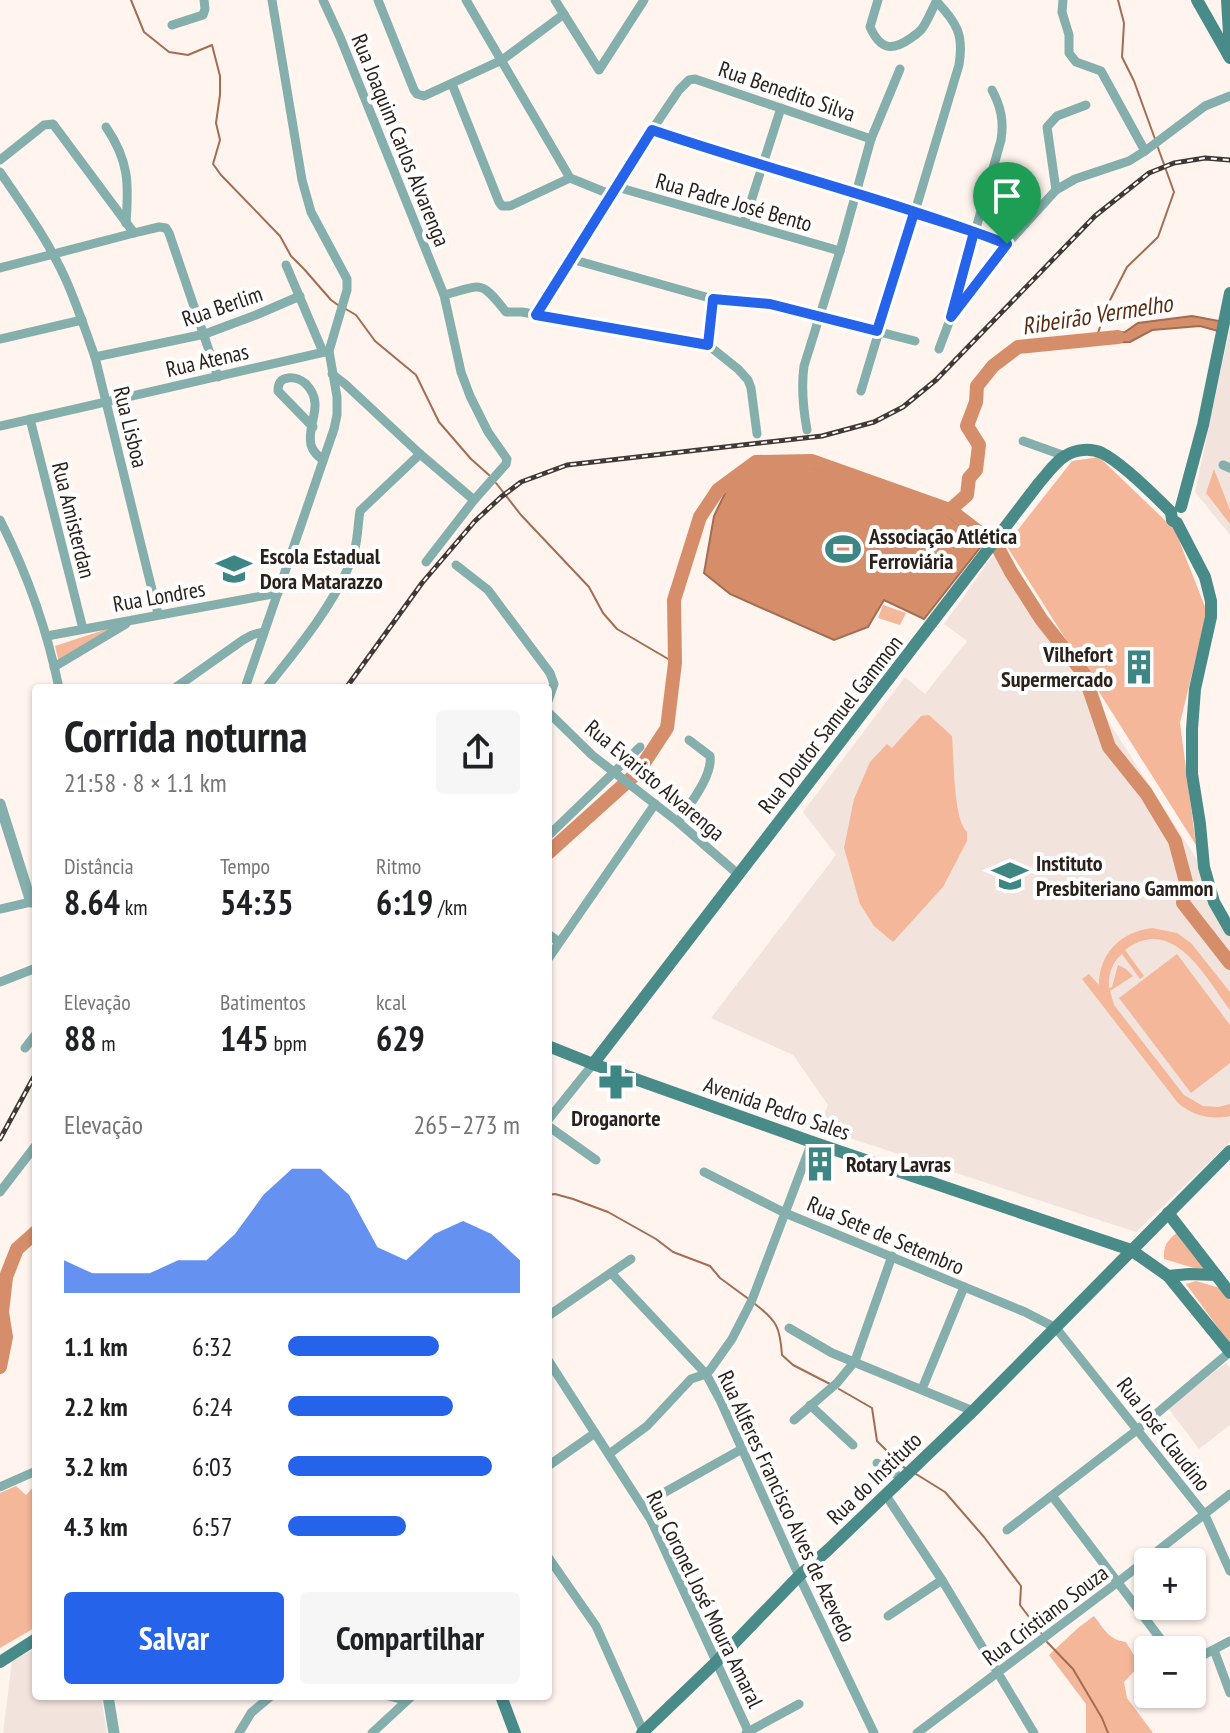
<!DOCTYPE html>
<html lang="pt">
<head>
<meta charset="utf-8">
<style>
	:root { --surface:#fff; --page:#f6f6f6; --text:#202124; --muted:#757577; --accent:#2563eb }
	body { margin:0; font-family:"PT Sans Narrow",sans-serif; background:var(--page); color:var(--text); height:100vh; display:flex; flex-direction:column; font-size:30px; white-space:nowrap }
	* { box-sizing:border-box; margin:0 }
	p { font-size:26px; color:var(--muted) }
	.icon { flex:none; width:44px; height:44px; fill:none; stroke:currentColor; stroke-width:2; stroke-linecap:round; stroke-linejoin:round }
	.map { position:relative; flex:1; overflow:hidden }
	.details { position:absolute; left:32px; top:684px; width:520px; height:1016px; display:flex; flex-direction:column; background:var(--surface); border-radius:8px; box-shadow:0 2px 6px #0004 }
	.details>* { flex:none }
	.controls { position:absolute; left:1134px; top:1548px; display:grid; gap:16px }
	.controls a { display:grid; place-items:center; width:72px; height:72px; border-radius:8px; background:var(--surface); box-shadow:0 2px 6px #0004; font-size:40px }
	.pin { position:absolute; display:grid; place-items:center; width:68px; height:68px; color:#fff; margin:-82px -34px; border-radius:50% 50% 50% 0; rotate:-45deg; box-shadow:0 0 8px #0007 }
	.pin .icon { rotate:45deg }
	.round { display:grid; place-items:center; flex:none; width:84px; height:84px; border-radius:8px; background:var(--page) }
	.headline { display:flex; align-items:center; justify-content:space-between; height:136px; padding:0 32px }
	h1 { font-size:44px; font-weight:800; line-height:60px }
	.figures { display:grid; grid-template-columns:repeat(3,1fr); gap:12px; height:136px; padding:8px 32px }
	.figures div { display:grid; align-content:center }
	.figures b { font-size:34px; font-weight:800 }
	.figures small { font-size:22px; font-weight:400 }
	.figures p { font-size:22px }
	.chart { height:224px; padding:16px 32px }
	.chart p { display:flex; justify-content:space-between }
	.chart svg { width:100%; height:144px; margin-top:8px; fill:var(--accent); opacity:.7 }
	.button { display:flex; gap:16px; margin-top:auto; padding:16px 32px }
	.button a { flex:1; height:92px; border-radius:8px; background:var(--accent); color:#fff; font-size:32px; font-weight:800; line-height:92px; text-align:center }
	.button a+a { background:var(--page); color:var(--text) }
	ul { padding:0 32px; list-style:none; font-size:26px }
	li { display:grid; grid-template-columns:128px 96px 1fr; align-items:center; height:60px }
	li i { height:20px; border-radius:10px; background:var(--accent) }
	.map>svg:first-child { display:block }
	.built { fill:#f2e4dd }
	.green { fill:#f4b799 }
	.water { fill:#d68e6a; stroke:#a36d53; stroke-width:2 }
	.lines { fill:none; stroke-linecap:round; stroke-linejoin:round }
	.stream { stroke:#a36d53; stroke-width:2 }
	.river { stroke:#d68e6a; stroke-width:14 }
	.minor { stroke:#84afad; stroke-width:9 }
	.tertiary { stroke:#84afad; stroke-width:11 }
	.secondary { stroke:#488b89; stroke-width:12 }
	.rail-casing { stroke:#423833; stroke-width:5 }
	.rail { stroke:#fff; stroke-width:2; stroke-dasharray:6; stroke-linecap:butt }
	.route-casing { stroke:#fff; stroke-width:16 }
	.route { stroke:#2563eb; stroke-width:10 }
	.labels { text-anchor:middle; stroke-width:8; stroke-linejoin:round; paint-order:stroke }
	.street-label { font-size:22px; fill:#2b211c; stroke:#fff }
	.poi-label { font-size:22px; font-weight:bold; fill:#2b211c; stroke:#fff; text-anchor:start }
	.water-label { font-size:24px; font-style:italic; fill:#5b2c12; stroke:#fff }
</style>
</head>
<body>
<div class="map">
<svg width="1230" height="1733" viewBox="0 0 1230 1733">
	<rect width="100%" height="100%" fill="#fff4ee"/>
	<g class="built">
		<polygon points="1230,328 1230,535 1195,492"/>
		<polygon points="994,554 1101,710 1196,858 1206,894 1230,933 1230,1142 1136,1232 819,1128 828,1105 793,1055 711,1018 836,855 803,812 905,677 925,694 967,641 944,624"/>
		<polygon points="1226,1363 1230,1368 1230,1425 1199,1449 1168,1408"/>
		<polygon points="36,1648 36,1696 101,1696 107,1733 3,1733 12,1661"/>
	</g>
	<g class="green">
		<polygon points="1099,457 1175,530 1207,612 1180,723 1196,845 1006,545 1072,461"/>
		<polygon points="1214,469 1230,510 1230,524 1206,493"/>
		<polygon points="883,605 906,613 900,625 878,618"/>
		<polygon points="116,626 59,662 55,646"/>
		<path d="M929,715l23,21c2,21 1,83 15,96v9l-24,46 -50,55 -19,-16 -14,-22 -16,-56 10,-49 16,-37 17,-18 5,4 29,-32z"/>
		<path d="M1152,928l25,5 14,10 39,49v18c-24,-32 -57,-97 -105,-60l19,26 -4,3 -18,-25c-10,8 -14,21 -13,34l3,-1 6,-22 8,4 7,7 -23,15 4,14 70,90 19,11 15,1 12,-3v12c-20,4 -36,0 -52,-13l-96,-124 7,-5 10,11c0,-32 22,-53 53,-57z"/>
		<polygon points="1177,954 1230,1025 1230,1063 1191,1093 1119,998"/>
		<path d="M1177,1233l30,39 -43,-13c-1,-13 3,-19 13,-26z"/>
		<polygon points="1196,1281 1220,1288 1230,1300 1230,1344 1186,1284"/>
		<polygon points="36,1484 36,1627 0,1648 0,1493 16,1486 26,1495"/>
		<path d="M1094,1616c10,13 15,24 32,26l9,15 9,4 -20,21 3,16 26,35h-67v-29l-37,-49 29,-27z"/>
	</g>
	<g class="water">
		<polygon points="1192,316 1219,321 1218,331 1200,326 1152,330 1130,342 1097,343 1101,335 1125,332 1138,323"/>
		<polygon points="803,464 942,511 983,544 924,619 884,600 868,627 834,640 730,594 704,573 714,516 729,485 758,466"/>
	</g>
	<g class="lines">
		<g class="stream">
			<polyline points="131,0 144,32 169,52 188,55 212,45 220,76 220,95 216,123 220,140 213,164 221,175 280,236 291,256 304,269 331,300 338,305"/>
			<polyline points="1118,0 1124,23 1122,57 1134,81 1155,139"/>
			<polyline points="344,308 356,315 375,341 416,375 439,422 471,459 489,475"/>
			<polyline points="1096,339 1107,306 1127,267 1158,237 1174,192 1157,145"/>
			<polyline points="496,483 521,515 589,587 603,613 617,629 675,663"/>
			<polyline points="548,1195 555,1194 573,1199 608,1212 656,1239 673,1252 710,1266 720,1278 750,1300"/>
			<path d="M755,1304c22,17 25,23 27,51l11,10 37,19"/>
			<polyline points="839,1389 872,1408 877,1441 889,1453 894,1462 907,1469"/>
			<polyline points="916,1474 945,1492 984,1537 1021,1586 1020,1605 1041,1633"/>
			<polyline points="1047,1642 1073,1669 1102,1718 1108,1733"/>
		</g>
		<g class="river">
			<polyline points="950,510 997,546 1011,572 1041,619 1084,674 1109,747 1146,793 1175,841 1186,882 1183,903 1230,963"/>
			<polyline points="548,853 638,772 667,728 675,663 674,600 700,517 718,490 756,462 812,461 950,510 967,495 969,478 976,470 979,445 967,426 976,402 977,386 993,366 1018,347 1118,337"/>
			<polyline points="0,1367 6,1337 2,1312 6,1277 17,1249 36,1232"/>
		</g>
		<g class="minor">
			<polyline points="323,0 340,37 444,295 461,372 470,396 488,432 507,459 506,464 474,500 426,562"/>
			<polyline points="378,0 414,90 417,94 424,96 502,60 564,14"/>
			<polyline points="466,0 570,178 612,195"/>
			<polyline points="555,0 599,70 644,0"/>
			<path d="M878,0l-8,27c10,22 21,25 41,11 3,-2 8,-6 10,-8 7,-9 11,-21 16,-30"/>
			<polyline points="1063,0 1062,12 1069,35 1069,53 1076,62 1101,71 1145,151"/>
			<polyline points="172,25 203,15 205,9 204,0"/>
			<polyline points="452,84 499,202 502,206 510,206 570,178"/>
			<path d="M106,127c23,34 23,56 20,96"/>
			<polyline points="652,130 974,232 1007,244"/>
			<polyline points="0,160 44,125 53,124 134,233"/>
			<path d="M0,172c24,35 49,70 66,108 11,25 20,52 29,77l63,257"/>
			<polyline points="617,187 840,251"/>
			<polyline points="1056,190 1047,127 1057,116 1086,105"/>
			<polyline points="744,223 781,108"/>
			<polyline points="571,259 713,299 770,304 915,341"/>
			<polyline points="286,265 323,352"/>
			<polyline points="0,268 134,233 159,227 166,228 169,233 218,377"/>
			<path d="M444,295c39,-10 36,-16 62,17h16l186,33 30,24 10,11 3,8 6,46"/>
			<polyline points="536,315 652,130 679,90 689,80 695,79 871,139"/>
			<polyline points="951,317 1007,244 1056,190 1075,179 1129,161 1145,151 1205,106 1230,96"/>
			<polyline points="0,339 82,320"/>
			<polyline points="708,345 713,299"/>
			<path d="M939,349l12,-32 50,-177c3,-19 0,-33 -9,-50"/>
			<polyline points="95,357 205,334 256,315 300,296"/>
			<polyline points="332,374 345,384 420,454 474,500"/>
			<path d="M861,391l98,-326c5,-30 -2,-42 -22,-63"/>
			<polyline points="30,419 83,629"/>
			<polyline points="0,426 329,351"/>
			<path d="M313,427l-35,-36c0,-7 2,-12 10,-13 7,-1 14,2 18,6 20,21 0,40 5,61 2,7 7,11 12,15"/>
			<path d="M807,430c-4,-22 -6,-42 -3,-64l36,-115 31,-112 29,-70"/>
			<polyline points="1023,441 1065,456"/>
			<polyline points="1223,465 1230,468"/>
			<path d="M0,520c27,53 47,110 59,168"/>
			<polyline points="456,565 488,590 550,673 554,684 548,701"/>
			<polyline points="47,636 278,593"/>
			<polyline points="54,667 126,624"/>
			<polyline points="175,688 243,640 252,635 263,632"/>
			<polyline points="245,688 334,429 337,415 337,397 329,351 347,290 347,279 311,212 302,180 272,0"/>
			<path d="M266,688c30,-37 77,-94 89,-140 3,-12 3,-25 5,-37l60,-57"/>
			<polyline points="548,712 592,755 678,822 739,875"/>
			<path d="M678,822c11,-17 35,-46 32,-66l-21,-16"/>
			<polyline points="548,836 640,747"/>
			<polyline points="0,909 31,902"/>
			<polyline points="548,934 559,942"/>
			<polyline points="548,959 655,804"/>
			<polyline points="0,982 36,968"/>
			<polyline points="25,1048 36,1034"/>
			<polyline points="548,1120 593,1064"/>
			<polyline points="548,1126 596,1160"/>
			<polyline points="704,1172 785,1213 1025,1312 1056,1328 1205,1515 1230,1571"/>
			<polyline points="0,1192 36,1145"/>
			<polyline points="612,1274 706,1374 720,1400 799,1576 874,1733"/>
			<polyline points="548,1316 631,1259"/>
			<polyline points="789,1328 832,1353 973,1411"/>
			<polyline points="548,1360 651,1520 749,1733"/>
			<polyline points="922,1389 964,1287"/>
			<polyline points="810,1405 853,1445"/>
			<polyline points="794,1420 837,1383 855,1361 892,1256"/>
			<polyline points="609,1454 647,1426 691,1379 706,1374 710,1370 732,1339 752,1300 812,1142"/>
			<polyline points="877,1463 902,1478"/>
			<polyline points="548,1466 595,1433"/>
			<polyline points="0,1487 36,1471"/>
			<polyline points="885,1494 942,1580 1034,1733"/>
			<polyline points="1053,1497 1169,1650"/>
			<polyline points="642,1505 742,1449"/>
			<polyline points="1007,1530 1137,1430 1230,1352"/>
			<polyline points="548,1557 596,1626 644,1733"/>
			<polyline points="888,1616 942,1580"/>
			<polyline points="1214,1650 1230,1693"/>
			<polyline points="1192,1661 1230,1641"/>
			<polyline points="389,1696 406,1700"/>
			<polyline points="239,1733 251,1713 271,1696"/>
			<polyline points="372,1733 412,1696"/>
			<polyline points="746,1733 799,1704"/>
			<polyline points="917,1733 1118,1582 1230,1494"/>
		</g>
		<g class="tertiary">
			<polyline points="0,804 31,902 36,902"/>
			<polyline points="108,1696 114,1733"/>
		</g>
		<g class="secondary">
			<polyline points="1197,0 1230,58"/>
			<polyline points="1227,0 1230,51"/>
			<polyline points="1181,507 1203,425 1230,293"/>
			<polyline points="548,1046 593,1064 812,1142 1131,1250 1168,1276 1230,1352"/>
			<path d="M593,1064l446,-581c8,-9 16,-21 26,-27 11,-7 26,-8 37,-3 18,9 49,39 64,54l5,5 1,8 5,3 28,54 6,24v16l-16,72 -3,40v45l8,50 4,43 10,35 16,28"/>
			<polyline points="1168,1213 1230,1293"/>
			<polyline points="1168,1276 1189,1274 1216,1275"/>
			<polyline points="0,1662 36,1639"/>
			<polyline points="501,1696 515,1733"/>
			<polyline points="642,1733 715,1663 799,1576 829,1549 973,1411 1230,1151"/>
		</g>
		<g class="rail-casing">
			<g id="rail">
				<polyline points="346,688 422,583 475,521 501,497 521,482 567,465 822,436 874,422 903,407 936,380 1095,216 1149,173 1174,163 1205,158 1230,160"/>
				<polyline points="0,1139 36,1073"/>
			</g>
		</g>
		<use href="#rail" class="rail"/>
	</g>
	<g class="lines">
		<g class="route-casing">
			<path id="route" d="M1007,244c-116,-44 -237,-74 -355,-114l-116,185 172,30 5,-46 57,5 107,27 37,-118 60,19 -23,85 56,-73"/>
		</g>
		<use href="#route" class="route"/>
	</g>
	<defs>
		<g id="stadium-bare" transform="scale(2.76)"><path d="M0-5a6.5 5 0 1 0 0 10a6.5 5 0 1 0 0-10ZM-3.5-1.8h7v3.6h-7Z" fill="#3e8684" stroke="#fff" stroke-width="2.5" paint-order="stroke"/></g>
		<g id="school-bare" transform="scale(2.76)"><path d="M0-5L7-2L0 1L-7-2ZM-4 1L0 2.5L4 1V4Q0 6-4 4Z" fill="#3e8684" stroke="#fff" stroke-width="2.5" paint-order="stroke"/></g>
		<g id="building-bare" transform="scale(2.76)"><path d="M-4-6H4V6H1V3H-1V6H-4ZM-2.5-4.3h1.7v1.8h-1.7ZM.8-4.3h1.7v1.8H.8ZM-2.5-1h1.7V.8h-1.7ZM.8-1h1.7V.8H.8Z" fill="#3e8684" stroke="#fff" stroke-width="2.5" paint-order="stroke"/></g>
		<g id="pharmacy-bare" transform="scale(2.76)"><path d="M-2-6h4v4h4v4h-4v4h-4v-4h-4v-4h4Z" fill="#3e8684" stroke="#fff" stroke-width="2.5" paint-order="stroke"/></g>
	</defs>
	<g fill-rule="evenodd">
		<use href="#stadium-bare" x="843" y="549"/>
		<use href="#school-bare" x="234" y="569"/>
		<use href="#building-bare" x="1139" y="667"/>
		<use href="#school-bare" x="1010" y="876"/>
		<use href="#pharmacy-bare" x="616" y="1082"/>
		<use href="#building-bare" x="820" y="1164"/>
	</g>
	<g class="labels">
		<g class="street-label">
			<text transform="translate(787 91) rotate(19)" y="8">Rua Benedito Silva</text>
			<text transform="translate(401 140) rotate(68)" y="8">Rua Joaquim Carlos Alvarenga</text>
			<text transform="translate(734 202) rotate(16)" y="8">Rua Padre José Bento</text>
			<text transform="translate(222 306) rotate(-19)" y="8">Rua Berlim</text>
			<text transform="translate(207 360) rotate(-13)" y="8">Rua Atenas</text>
			<text transform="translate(131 427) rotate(76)" y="8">Rua Lisboa</text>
			<text transform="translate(74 520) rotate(76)" y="8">Rua Amisterdan</text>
			<text transform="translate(159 596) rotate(-10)" y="8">Rua Londres</text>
			<text transform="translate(830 724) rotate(-52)" y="8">Rua Doutor Samuel Gammon</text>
			<text transform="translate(655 780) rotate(40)" y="8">Rua Evaristo Alvarenga</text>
			<text transform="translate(777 1108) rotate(19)" y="8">Avenida Pedro Sales</text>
			<text transform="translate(886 1235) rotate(23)" y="8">Rua Sete de Setembro</text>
			<text transform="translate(1164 1434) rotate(52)" y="8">Rua José Claudino</text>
			<text transform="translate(874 1478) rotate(-44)" y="8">Rua do Instituto</text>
			<text transform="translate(787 1506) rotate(65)" y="8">Rua Alferes Francisco Alves de Azevedo</text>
			<text transform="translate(705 1599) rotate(64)" y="8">Rua Coronel José Moura Amaral</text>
			<text transform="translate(1045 1615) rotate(-37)" y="8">Rua Cristiano Souza</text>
		</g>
		<g class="poi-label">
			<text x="869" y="544">Associação Atlética<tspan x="869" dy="25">Ferroviária</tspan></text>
			<text x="260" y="564">Escola Estadual<tspan x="260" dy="25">Dora Matarazzo</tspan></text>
			<text x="1113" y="662" text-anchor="end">Vilhefort<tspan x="1113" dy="25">Supermercado</tspan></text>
			<text x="1036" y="871">Instituto<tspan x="1036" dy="25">Presbiteriano Gammon</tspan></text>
			<text x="616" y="1126" text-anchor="middle">Droganorte</text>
			<text x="846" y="1172">Rotary Lavras</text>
		</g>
		<g class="water-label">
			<text transform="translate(1097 315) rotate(-9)" y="8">Ribeirão Vermelho</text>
		</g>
	</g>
</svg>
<div class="controls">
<a>+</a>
<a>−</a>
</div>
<div class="pin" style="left:1007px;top:244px;background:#1e9e55"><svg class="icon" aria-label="arrive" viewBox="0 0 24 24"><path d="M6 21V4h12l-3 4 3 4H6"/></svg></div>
<section class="details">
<div class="headline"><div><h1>Corrida noturna</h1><p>21:58 · 8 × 1.1 km</p></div><a class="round"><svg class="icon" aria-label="share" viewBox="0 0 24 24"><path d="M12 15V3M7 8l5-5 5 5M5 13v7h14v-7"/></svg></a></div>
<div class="figures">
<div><p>Distância</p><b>8.64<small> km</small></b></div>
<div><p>Tempo</p><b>54:35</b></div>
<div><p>Ritmo</p><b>6:19<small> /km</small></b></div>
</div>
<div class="figures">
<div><p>Elevação</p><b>88<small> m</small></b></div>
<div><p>Batimentos</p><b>145<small> bpm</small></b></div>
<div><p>kcal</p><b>629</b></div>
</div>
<div class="chart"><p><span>Elevação</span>265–273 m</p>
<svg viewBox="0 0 160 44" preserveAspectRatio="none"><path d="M0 44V34L10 38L20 38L30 38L40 34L50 34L60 26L70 14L80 6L90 6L100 14L110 30L120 34L130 26L140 22L150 26L160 34V44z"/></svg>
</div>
<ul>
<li><b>1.1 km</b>6:32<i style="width:65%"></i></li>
<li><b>2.2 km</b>6:24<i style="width:71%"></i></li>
<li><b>3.2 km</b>6:03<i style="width:88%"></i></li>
<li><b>4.3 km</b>6:57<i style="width:51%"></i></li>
</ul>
<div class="button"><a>Salvar</a><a>Compartilhar</a></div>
</section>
</div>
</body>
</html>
